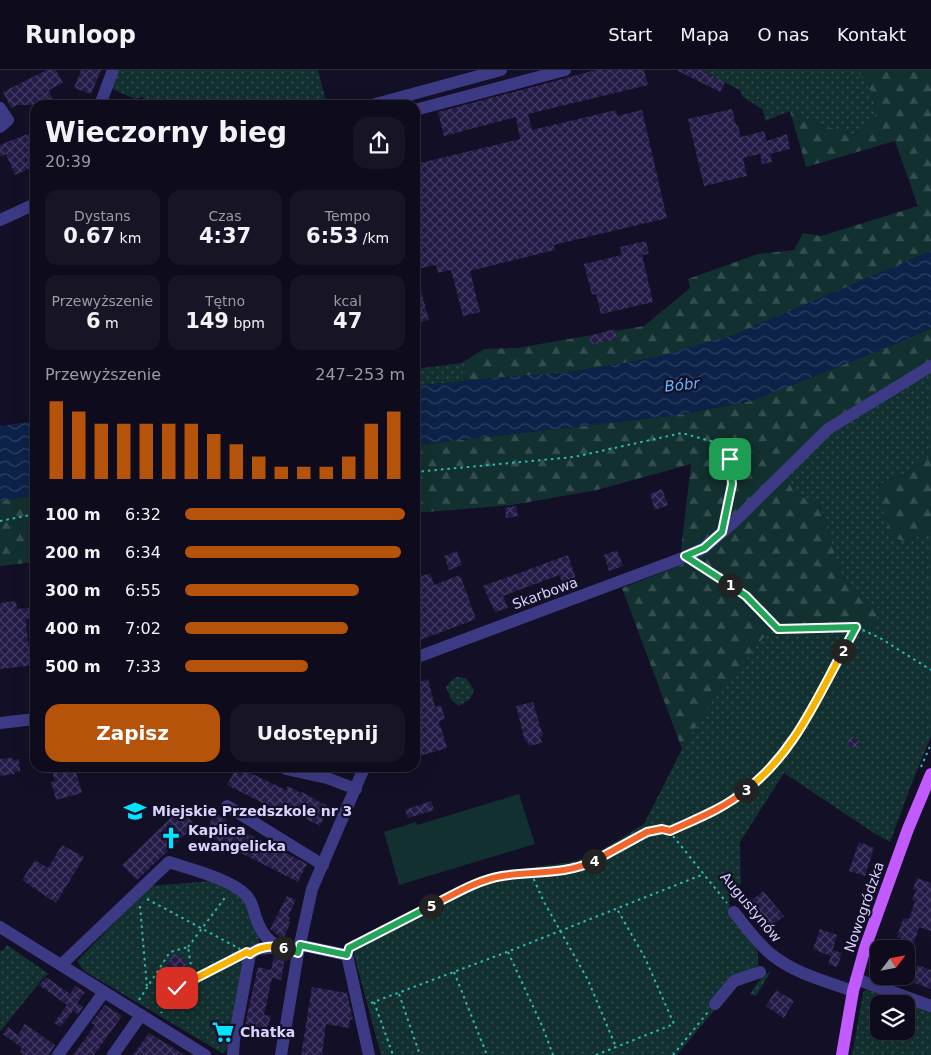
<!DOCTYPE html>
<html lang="pl">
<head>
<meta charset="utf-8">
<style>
	:root { --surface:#0e0b1c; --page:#171425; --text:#f1f3f6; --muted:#9b9ba3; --line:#2e2b3b; --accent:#b45309 }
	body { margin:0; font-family:"DejaVu Sans",sans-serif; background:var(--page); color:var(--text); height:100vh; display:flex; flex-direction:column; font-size:19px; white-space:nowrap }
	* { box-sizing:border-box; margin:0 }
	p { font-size:16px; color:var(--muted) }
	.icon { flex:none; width:28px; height:28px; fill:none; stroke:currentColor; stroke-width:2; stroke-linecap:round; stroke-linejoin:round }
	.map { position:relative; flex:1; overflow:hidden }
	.side { position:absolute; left:30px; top:30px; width:390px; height:672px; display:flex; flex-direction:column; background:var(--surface); border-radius:15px; box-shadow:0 5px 20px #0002,0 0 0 1px var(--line) }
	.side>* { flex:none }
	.needle { width:32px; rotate:58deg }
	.fabs { position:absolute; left:870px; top:870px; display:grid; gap:10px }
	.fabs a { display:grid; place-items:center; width:45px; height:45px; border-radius:10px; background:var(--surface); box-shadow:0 5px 20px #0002,0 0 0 1px var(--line); font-size:25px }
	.pin { position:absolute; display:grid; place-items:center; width:42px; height:42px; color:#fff; margin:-21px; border-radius:10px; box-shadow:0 2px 8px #0006 }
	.km { position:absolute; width:25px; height:25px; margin:-12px; border-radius:50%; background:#222; color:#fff; font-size:14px; line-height:25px; text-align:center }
	.round { display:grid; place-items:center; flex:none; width:52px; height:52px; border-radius:15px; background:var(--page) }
	.overview { display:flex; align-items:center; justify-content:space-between; height:85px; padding:0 15px }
	h1 { font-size:28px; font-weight:700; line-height:38px }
	.stats { display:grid; grid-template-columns:repeat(3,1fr); gap:8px; height:85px; padding:5px 15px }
	.stats div { display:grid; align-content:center; border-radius:12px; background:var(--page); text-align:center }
	.stats b { font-size:21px; font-weight:700 }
	.stats small { font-size:14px; font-weight:400 }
	.stats p { font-size:14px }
	.chart { height:140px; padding:10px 15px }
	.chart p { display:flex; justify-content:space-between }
	.chart svg { width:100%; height:90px; margin-top:5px; stroke:var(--accent); stroke-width:6 }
	.action { display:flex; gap:10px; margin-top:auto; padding:10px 15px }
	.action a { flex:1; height:58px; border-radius:15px; background:var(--accent); color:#fff; font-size:20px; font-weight:700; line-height:58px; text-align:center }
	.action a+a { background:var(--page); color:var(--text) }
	ul { padding:0 15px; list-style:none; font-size:16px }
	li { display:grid; grid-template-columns:80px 60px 1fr; align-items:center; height:38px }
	li i { height:12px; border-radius:6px; background:var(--accent) }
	header { display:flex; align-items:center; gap:30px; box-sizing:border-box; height:70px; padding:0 25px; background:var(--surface); border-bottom:1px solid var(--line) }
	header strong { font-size:24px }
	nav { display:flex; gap:28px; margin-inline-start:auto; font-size:18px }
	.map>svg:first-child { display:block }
	.green { fill:url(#green-dots); fill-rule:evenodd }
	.forest { fill:url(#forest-firs) }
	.pitch { fill:#12302f }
	.water { fill:url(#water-waves) }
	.building { fill:url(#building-cross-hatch) }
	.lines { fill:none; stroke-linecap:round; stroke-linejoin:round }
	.path { stroke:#2fb8b0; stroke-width:2; stroke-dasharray:2.5 4; stroke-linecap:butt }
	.minor { stroke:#3d3a85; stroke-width:12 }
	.major { stroke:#c25bff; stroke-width:12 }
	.split-1-casing { stroke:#fff; stroke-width:10 }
	.split-2-casing { stroke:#fff; stroke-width:10 }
	.split-3-casing { stroke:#fff; stroke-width:10 }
	.split-4-casing { stroke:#fff; stroke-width:10 }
	.split-5-casing { stroke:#fff; stroke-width:10 }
	.split-6-casing { stroke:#fff; stroke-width:10 }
	.split-7-casing { stroke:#fff; stroke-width:10 }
	.split-1 { stroke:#22a559; stroke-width:6 }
	.split-2 { stroke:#22a559; stroke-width:6 }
	.split-3 { stroke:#f5b400; stroke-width:6 }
	.split-4 { stroke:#f0652b; stroke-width:6 }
	.split-5 { stroke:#f0652b; stroke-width:6 }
	.split-6 { stroke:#22a559; stroke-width:6 }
	.split-7 { stroke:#f5b400; stroke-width:6 }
	.labels { text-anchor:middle; stroke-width:4.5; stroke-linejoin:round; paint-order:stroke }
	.street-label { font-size:14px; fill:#d9d4ff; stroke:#130f26 }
	.poi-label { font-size:14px; font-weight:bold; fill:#d9d4ff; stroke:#130f26; text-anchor:start }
	.water-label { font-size:15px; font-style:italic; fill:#62b6ff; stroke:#130f26 }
</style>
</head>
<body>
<header>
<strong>Runloop</strong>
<nav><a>Start</a><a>Mapa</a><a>O nas</a><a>Kontakt</a></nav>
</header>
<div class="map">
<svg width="931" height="985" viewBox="0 0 931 985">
	<defs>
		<pattern id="green-dots" width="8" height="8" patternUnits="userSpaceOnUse" patternTransform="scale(1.25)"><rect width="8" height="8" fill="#12302f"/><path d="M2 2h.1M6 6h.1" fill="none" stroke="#344d4e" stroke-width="1.8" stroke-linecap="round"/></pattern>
		<pattern id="forest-firs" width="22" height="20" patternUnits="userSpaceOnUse" patternTransform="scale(1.25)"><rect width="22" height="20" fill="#12302f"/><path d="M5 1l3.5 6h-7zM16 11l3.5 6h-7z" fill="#344d4e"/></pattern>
		<pattern id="water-waves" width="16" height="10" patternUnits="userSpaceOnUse" patternTransform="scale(1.25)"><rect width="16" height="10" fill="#0c2248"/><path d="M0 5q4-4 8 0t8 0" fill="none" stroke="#2f4163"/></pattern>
		<pattern id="building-cross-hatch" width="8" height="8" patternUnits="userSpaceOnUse" patternTransform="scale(1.25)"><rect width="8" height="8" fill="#241b47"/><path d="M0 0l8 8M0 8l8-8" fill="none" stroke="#433b63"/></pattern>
	</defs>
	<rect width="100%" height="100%" fill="#130f26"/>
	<g class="green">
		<polygon points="112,0 318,0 327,35 145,35 143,27 135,29 106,16"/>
		<polygon points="702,0 857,0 876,29 875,50 854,65 818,54 790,41 765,51 763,40 742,26 741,21"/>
		<polygon points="462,293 465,311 415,316 415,299"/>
		<polygon points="931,295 931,386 908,402 878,415 882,430 905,472 931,460 931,667 915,705 890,772 874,763 784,703 740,772 741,813 729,828 730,844 755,876 758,883 758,895 735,915 677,985 381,985 350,870 361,868 490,803 571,792 584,788 602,780 644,754 682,679 710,633 768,561 856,558 878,538 857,526 840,502 822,440 812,431 794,423 786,405 797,387"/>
		<polygon points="457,607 466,608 474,620 470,629 459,636 451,630 446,617 451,611"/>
		<polygon points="212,811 217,812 247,830 259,869 259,874 248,880 226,981 222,983 84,901 77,891 150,816"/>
		<polygon points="7,875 49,904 44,907 0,962 0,880 2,881"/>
		<polygon points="771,901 756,926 750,924 762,906"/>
		<path d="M868,918l63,22v45h-79l11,-63zM879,934h27v27h-27z"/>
	</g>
	<g class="forest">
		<polygon points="857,0 931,0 931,181 733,266 654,288 564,303 516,306 465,311 462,293 484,279 517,278 644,256 690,218 688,209 758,184 794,180 803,163 821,166 918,136 895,71 806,97 790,41 818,54 854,65 875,50 876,29"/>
		<polygon points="931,258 931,295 859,338 786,405 794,423 812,431 822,440 840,502 857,526 878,538 872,563 856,558 768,562 711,633 682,679 622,518 689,492 681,480 691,394 597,420 512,435 415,443 415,375 678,345 751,331 905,270"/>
		<polygon points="931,386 931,460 905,472 890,465 878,415 908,402"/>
		<polygon points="35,425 35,492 0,496 0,431"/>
	</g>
	<polygon class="pitch" points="519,724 535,774 399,815 384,762 416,752 417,755"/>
	<g class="water">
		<polygon points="931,181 931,258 905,270 751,331 678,345 415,375 415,316 516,306 564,303 654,288 733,265"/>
		<polygon points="35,351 35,425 0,431 0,356"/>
	</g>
	<g class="building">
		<polygon points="47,0 56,0 63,13 49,20 55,35 17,35 11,38 3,22"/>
		<polygon points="81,0 101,0 91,24 74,18"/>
		<polygon points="596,0 644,0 648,15 528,44 532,60 616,40 617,46 642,40 667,148 554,175 555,180 470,201 480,242 463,246 451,200 438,203 436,195 417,199 415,192 415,102 417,102 416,94 520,69 516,47 444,66 438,42"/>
		<polygon points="676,0 701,0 725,12 720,22"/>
		<polygon points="732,39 736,55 738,55 741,67 764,61 767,71 787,64 790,79 770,84 772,92 762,94 760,84 743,88 747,106 704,116 688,49"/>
		<polygon points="35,61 35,96 15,105 6,84 0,87 0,75"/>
		<polygon points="646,171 649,184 642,185 653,232 601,244 596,224 592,225 584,194 622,185 620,177"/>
		<polygon points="415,209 418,209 429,250 415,253"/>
		<polygon points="615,259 617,269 591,275 589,266"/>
		<polygon points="662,419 668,435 655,440 650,424"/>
		<polygon points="516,436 518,446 506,448 505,438"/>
		<polygon points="617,480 623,496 609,501 604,485"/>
		<polygon points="457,481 462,495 449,500 444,486"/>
		<polygon points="568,485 577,512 564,517 559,505 503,526 508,538 495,542 483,516"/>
		<polygon points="415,489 422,506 430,503 434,515 460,505 476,549 415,572 415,544 421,541 415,525"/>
		<polygon points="16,531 17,539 35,537 35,548 26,549 28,575 35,574 35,595 0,599 0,533"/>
		<polygon points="428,609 435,637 441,635 445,649 439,651 447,678 420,686 415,668 415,613"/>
		<polygon points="533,632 543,666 540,667 542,673 529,676 527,671 525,671 516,636"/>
		<polygon points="852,666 860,672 855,679 847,673"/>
		<polygon points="12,688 13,690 19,689 20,701 14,702 15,704 0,706 0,689"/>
		<polygon points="51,698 75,698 82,723 56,730 51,712 55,711"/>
		<polygon points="244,700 286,720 288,716 301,723 302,722 329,737 320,756 279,735 277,740 227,715 234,702 242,705"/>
		<polygon points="431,731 434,740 408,748 405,740"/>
		<polygon points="180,739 195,755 137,810 122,795"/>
		<polygon points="215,743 227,749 225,752 307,794 298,812 204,764"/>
		<polygon points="859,772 874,778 865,806 849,801"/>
		<polygon points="62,775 84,787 56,833 22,810 35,790 48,798"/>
		<polygon points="917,808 931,813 931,861 919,857 914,873 897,867 903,848 909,849 915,831 912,830 916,820 913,819"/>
		<polygon points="763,821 784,846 770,857 750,832"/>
		<polygon points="287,826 296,830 288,846 291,847 288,851 291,852 283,869 270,859"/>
		<polygon points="820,859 837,865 831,886 813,879"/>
		<polygon points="833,880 842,883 837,897 828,894"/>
		<polygon points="174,884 187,892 177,912 171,918 158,910 158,907"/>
		<polygon points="279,885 285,888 281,910 272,908 264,945 271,946 267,959 245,954 258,897 271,900 274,886"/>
		<polygon points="918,895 931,900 931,919 912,912"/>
		<polygon points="46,907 70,924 75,916 85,922 77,933 83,937 78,944 73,941 60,957 54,953 67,935 39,915"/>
		<polygon points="312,917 347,923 353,950 350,949 349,958 326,954 322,985 301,985"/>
		<polygon points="776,920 794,931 784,948 766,936"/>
		<polygon points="105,935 122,946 94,985 73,985 95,955 91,953"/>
		<polygon points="25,954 55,975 49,985 24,985 20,982 22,978 3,964 8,957 18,965"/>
		<polygon points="219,957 228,958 226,968 217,966"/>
		<polygon points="149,963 185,985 133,985"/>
	</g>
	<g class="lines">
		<g class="path">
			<polyline points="415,402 574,387 682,363 714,372 730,389 732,414 726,443"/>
			<polyline points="0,451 35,444"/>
			<polyline points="698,495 747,526 778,559 856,557 880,568 931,600"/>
			<polyline points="921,697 931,674"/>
			<polyline points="669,761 727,833"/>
			<polyline points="531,803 544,832 588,910 616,977"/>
			<polyline points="147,829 240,879"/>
			<polyline points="140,836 147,918"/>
			<path d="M353,876l55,-29 79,-36 13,-4 57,-6 22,-4 30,-14 38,-21 15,-3 7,2c22,-9 46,-18 65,-32 60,-41 88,-110 122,-172"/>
			<polyline points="188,877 227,825"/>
			<polyline points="508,882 543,958 553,985"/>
			<polyline points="454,902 487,985"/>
			<polyline points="178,918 238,887"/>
			<polyline points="399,924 420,985"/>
			<polyline points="139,930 170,882 188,877 191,896 161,943"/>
			<polyline points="374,932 393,985"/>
			<polyline points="371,933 507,882 704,804"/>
			<polyline points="596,985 674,954 645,888 617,839"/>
			<polyline points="673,985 708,942"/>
		</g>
		<g class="minor">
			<polyline points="100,35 113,0"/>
			<polyline points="372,35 501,0"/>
			<polyline points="0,38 8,50 0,57"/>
			<polyline points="415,40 565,0"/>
			<polyline points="0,150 35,134"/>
			<polyline points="415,588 685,487 704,478 735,451 828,359 931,296"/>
			<polyline points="0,653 35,649"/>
			<polyline points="286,699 327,708 356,719"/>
			<polyline points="227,736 323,795"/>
			<path d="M734,842c12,15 23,31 38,43 24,19 53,26 81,36"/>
			<polyline points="0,857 205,985"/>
			<polyline points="300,875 347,885 369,985"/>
			<path d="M61,895l108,-103c21,7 62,17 77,33 6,6 7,13 9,20 8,26 19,31 43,38"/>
			<polyline points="856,909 931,936"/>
			<polyline points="715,934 734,911 760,902"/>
			<polyline points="58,985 104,922"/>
			<polyline points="113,985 141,945"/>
			<polyline points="233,985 234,970 250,884 258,879 278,877"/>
			<polyline points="281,985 298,883 312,819 364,698"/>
		</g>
		<polyline class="major" points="842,985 853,921 865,878 908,759 931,704"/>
	</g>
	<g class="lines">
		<g class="split-1-casing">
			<polyline id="split-1" points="730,515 685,486 704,478 722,462 732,414 730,389"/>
		</g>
		<g class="split-2-casing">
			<polyline id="split-2" points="730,515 746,526 778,559 856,557 843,581"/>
		</g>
		<g class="split-3-casing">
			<path id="split-3" d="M746,720c47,-36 69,-88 97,-139"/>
		</g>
		<g class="split-4-casing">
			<path id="split-4" d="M594,791l53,-29 15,-3 8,2c26,-12 53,-22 76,-41"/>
		</g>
		<g class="split-5-casing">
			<path id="split-5" d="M431,836c22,-11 46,-26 71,-30 30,-5 63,-1 92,-15"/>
		</g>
		<g class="split-6-casing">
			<polyline id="split-6" points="283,878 298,883 300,875 347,885 349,878 431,836"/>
		</g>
		<g class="split-7-casing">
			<path id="split-7" d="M177,918l70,-36 3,2c8,-7 22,-9 33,-6"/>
		</g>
		<use href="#split-1" class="split-1"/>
		<use href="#split-2" class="split-2"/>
		<use href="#split-3" class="split-3"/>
		<use href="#split-4" class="split-4"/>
		<use href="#split-5" class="split-5"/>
		<use href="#split-6" class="split-6"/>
		<use href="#split-7" class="split-7"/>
	</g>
	<defs>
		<g id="school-bare" transform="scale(1.725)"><path d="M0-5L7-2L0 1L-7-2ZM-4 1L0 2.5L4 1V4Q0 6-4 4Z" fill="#00e5ff" stroke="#130f26" stroke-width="2.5" paint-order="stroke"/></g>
		<g id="church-bare" transform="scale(1.725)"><path d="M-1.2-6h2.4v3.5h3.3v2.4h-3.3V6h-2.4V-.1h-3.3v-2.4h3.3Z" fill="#00e5ff" stroke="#130f26" stroke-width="2.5" paint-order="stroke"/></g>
		<g id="supermarket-bare" transform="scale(1.725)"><path d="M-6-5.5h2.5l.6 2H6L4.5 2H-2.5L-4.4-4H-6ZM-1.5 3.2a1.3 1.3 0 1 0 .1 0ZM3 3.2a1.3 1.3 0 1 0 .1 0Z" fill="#00e5ff" stroke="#130f26" stroke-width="2.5" paint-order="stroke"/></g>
	</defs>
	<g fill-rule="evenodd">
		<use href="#school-bare" x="135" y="741"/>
		<use href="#church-bare" x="171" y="768"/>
		<use href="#supermarket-bare" x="223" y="962"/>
	</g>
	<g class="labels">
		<g class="street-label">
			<text transform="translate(545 523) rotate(-20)" y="5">Skarbowa</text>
			<text transform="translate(751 837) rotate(50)" y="5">Augustynów</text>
			<text transform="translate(864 837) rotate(-71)" y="5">Nowogródzka</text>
		</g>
		<g class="poi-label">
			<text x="152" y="746">Miejskie Przedszkole nr 3</text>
			<text x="188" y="765">Kaplica<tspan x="188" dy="16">ewangelicka</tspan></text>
			<text x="240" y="967">Chatka</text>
		</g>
		<g class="water-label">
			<text transform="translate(682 315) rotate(-6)" y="5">Bóbr</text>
		</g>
	</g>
</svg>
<div class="fabs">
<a><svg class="needle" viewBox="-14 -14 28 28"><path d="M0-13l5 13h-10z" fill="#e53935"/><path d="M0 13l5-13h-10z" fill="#9b9ba3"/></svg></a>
<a><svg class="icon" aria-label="layers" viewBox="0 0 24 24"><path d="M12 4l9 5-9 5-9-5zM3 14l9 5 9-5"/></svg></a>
</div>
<div class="pin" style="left:730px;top:389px;background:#1e9e55"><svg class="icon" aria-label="arrive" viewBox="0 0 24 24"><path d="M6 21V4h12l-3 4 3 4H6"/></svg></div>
<div class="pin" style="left:177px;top:918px;background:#d93025"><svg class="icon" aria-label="check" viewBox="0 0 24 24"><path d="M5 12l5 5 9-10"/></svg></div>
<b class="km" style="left:730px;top:515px">1</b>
<b class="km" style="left:843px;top:581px">2</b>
<b class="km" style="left:746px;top:720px">3</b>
<b class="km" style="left:594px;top:791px">4</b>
<b class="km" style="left:431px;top:836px">5</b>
<b class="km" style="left:283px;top:878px">6</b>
<section class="side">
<div class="overview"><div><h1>Wieczorny bieg</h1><p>20:39</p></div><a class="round"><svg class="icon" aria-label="share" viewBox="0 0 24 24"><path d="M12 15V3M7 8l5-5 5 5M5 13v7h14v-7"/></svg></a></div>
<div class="stats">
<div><p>Dystans</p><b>0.67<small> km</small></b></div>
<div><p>Czas</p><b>4:37</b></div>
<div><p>Tempo</p><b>6:53<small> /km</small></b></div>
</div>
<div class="stats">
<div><p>Przewyższenie</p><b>6<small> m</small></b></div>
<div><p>Tętno</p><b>149<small> bpm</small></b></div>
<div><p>kcal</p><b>47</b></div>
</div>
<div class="chart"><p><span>Przewyższenie</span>247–253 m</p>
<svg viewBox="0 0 160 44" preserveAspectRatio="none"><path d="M5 44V6M15 44V11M25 44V17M35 44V17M45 44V17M55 44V17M65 44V17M75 44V22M85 44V27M95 44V33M105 44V38M115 44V38M125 44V38M135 44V33M145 44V17M155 44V11"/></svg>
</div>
<ul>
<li><b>100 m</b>6:32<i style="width:100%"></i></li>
<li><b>200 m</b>6:34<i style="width:98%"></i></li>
<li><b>300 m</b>6:55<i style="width:79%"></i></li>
<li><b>400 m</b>7:02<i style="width:74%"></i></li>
<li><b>500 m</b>7:33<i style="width:56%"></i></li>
</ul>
<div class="action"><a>Zapisz</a><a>Udostępnij</a></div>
</section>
</div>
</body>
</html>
